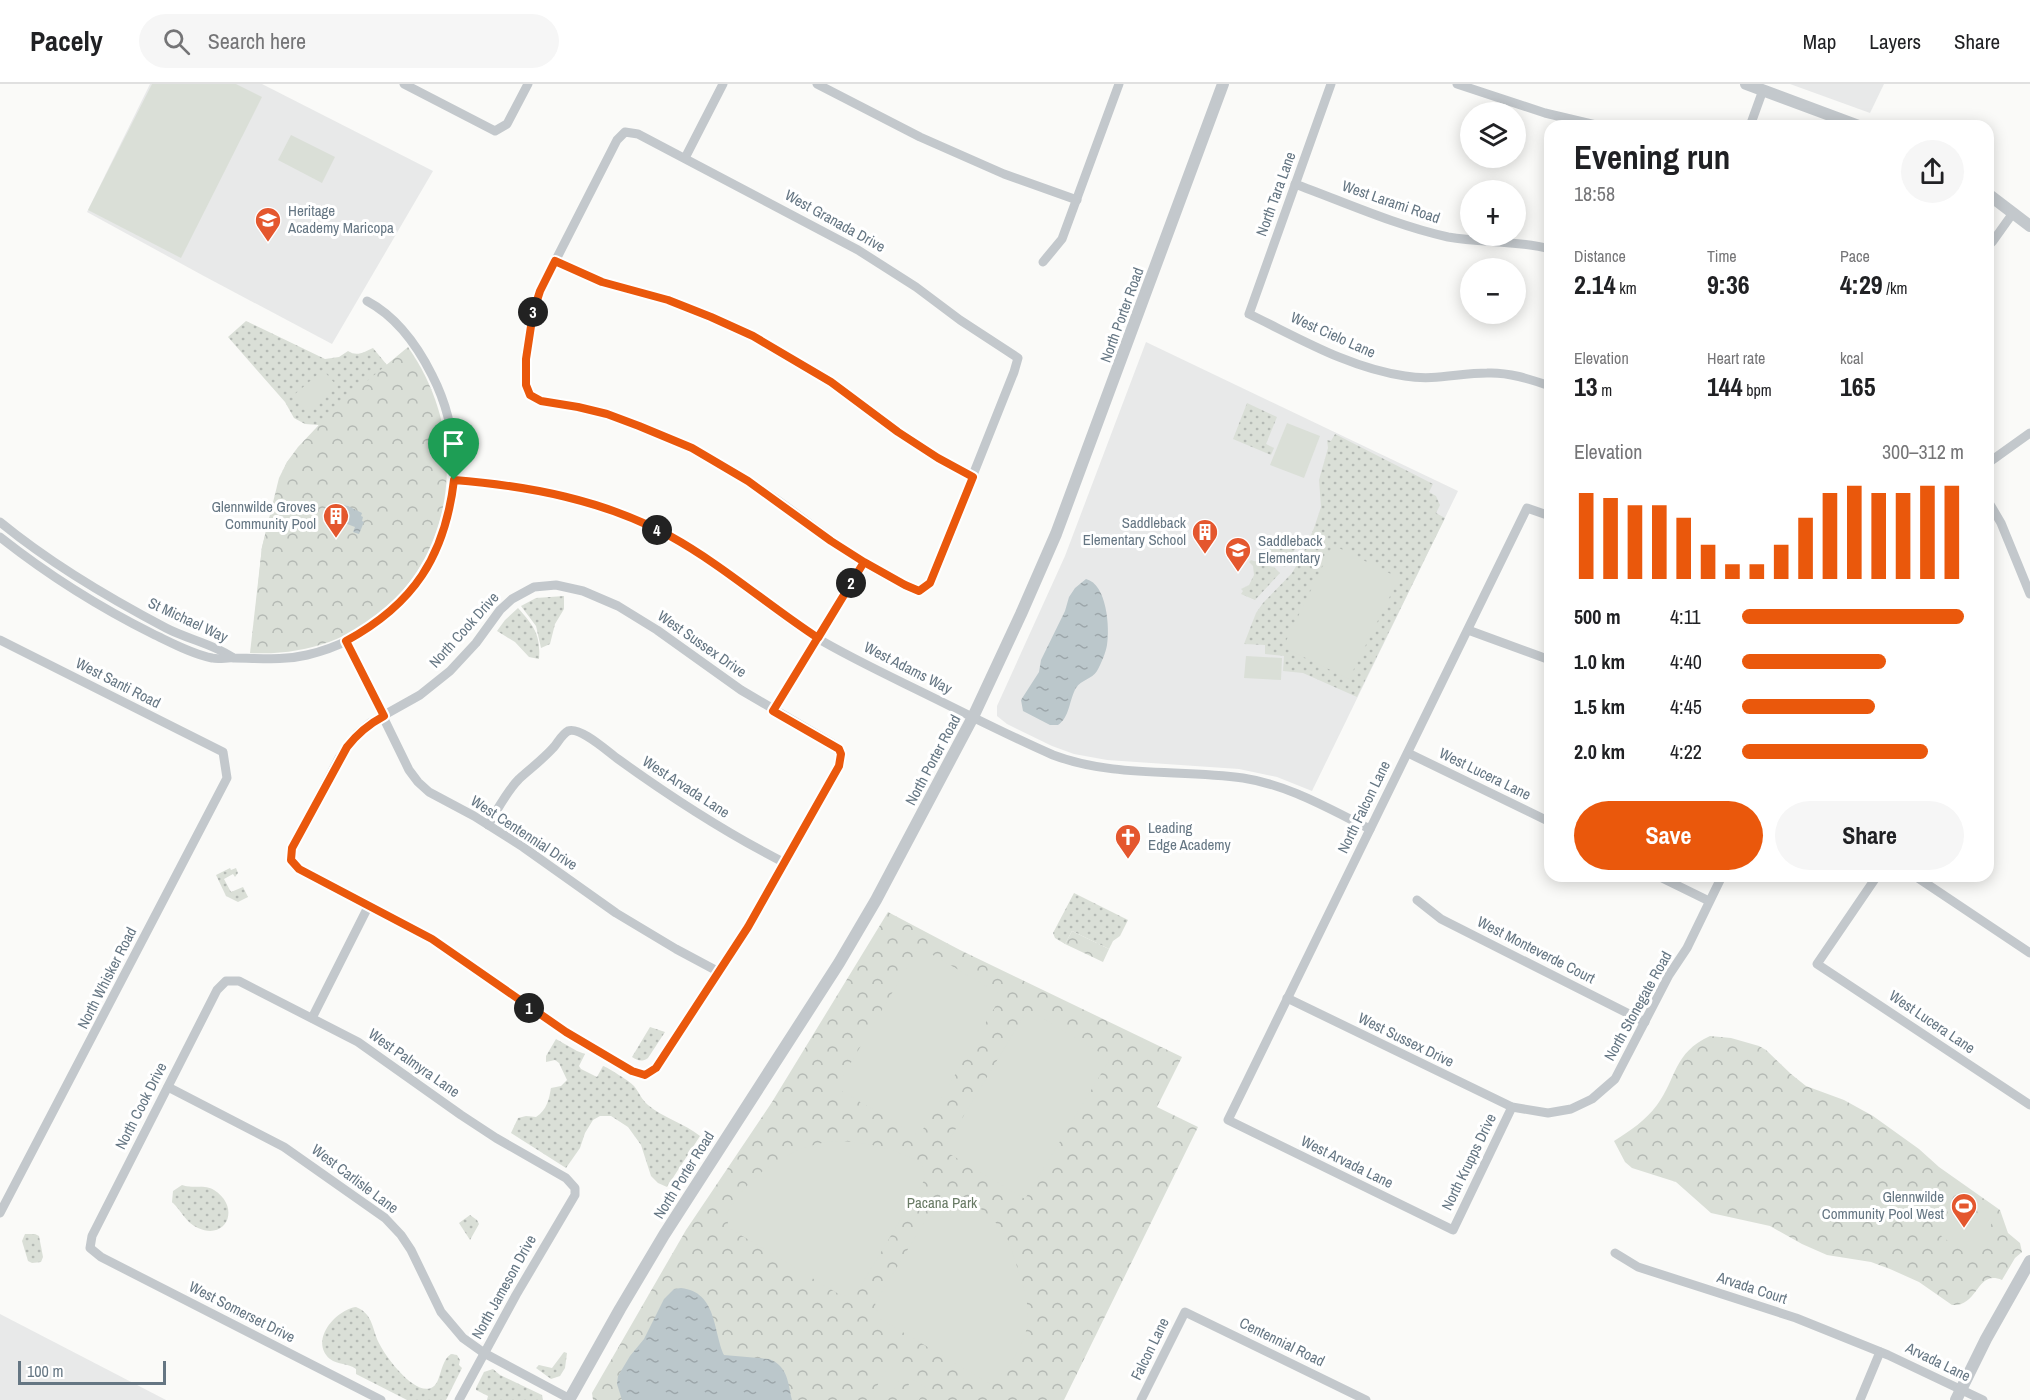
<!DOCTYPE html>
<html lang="en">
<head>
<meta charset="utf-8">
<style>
	:root { --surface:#fff; --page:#f6f6f6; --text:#202124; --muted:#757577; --line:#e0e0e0; --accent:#ea580c }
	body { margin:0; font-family:"Archivo Narrow",sans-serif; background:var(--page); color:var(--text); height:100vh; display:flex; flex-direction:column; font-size:22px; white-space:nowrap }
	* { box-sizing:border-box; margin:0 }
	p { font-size:20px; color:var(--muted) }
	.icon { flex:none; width:33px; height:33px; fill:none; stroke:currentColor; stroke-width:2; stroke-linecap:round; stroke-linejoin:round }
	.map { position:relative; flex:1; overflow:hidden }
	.sheet { position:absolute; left:1544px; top:36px; width:450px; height:762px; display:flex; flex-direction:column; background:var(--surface); border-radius:18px; box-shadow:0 3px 15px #0003 }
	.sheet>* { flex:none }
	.tools { position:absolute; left:1460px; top:18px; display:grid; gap:12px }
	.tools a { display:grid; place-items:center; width:66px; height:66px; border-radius:50%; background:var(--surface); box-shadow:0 3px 15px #0003; font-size:30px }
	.scale { position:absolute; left:18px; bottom:15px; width:148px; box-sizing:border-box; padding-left:6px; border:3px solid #657683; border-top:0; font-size:16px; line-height:21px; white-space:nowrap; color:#657683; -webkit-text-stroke:4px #fff; paint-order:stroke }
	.pin { position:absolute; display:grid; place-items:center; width:51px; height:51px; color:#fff; margin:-62px -26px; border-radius:50% 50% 50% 0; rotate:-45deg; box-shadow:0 0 6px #0007 }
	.pin .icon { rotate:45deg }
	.km { position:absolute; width:30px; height:30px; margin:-15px; border-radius:50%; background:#222; color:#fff; font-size:16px; line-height:30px; text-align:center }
	.round { display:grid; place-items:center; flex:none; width:63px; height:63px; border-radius:32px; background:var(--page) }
	.overview { display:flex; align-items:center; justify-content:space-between; height:102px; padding:0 30px }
	h1 { font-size:33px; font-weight:700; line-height:45px }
	.metrics { display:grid; grid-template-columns:repeat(3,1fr); gap:9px; height:102px; padding:6px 30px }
	.metrics div { display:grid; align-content:center }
	.metrics b { font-size:26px; font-weight:700 }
	.metrics small { font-size:16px; font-weight:400 }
	.metrics p { font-size:16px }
	.chart { height:168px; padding:12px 30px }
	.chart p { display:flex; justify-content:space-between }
	.chart svg { width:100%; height:108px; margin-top:6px; stroke:var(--accent); stroke-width:6 }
	.button { display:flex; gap:12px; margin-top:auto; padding:12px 30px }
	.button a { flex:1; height:69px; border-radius:36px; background:var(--accent); color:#fff; font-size:24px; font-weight:700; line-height:69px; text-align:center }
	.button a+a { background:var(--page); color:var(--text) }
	ul { padding:0 30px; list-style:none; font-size:20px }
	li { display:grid; grid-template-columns:96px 72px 1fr; align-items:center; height:45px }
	li i { height:15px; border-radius:8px; background:var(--accent) }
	header { display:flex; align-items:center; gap:36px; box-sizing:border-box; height:84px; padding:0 30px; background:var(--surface); border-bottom:2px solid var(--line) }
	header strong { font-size:28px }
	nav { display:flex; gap:33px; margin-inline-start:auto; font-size:21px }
	.search { width:420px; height:54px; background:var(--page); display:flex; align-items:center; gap:15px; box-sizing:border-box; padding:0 21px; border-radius:33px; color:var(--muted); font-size:22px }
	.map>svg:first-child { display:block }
	.built { fill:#e8e9e9 }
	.grass { fill:url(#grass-dots) }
	.park { fill:url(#park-crowns) }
	.pitch { fill:#dadfd7 }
	.water { fill:url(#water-ripples) }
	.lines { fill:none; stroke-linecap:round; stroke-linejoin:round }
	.minor { stroke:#c3c8cc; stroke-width:9 }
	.tertiary { stroke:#c3c8cc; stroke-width:12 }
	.route-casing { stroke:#fff; stroke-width:12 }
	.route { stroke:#ea580c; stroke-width:8 }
	.labels { text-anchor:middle; stroke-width:6; stroke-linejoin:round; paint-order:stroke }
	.street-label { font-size:15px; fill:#657683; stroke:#fff }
	.poi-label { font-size:15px; fill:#657683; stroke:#fff; text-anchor:start }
	.park-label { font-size:15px; fill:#687a64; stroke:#fff }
</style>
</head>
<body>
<header>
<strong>Pacely</strong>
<div class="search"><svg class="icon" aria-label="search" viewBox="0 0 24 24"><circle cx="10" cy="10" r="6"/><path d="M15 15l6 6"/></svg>Search here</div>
<nav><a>Map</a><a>Layers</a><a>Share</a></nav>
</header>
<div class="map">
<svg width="2030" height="1316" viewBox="0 0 2030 1316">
	<defs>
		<pattern id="grass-dots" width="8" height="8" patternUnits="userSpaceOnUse" patternTransform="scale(1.5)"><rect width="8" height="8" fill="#dadfd7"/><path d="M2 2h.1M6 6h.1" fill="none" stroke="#b4b9b4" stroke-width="1.8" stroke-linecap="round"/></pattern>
		<pattern id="park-crowns" width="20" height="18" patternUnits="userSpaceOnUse" patternTransform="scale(1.5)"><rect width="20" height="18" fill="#dadfd7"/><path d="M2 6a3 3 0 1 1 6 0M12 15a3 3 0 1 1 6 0" fill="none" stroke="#b4b9b4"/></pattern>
		<pattern id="water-ripples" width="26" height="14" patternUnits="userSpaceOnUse" patternTransform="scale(1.5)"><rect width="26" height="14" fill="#bbc7cb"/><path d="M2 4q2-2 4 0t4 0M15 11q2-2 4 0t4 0" fill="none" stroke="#9ca6aa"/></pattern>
	</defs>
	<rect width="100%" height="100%" fill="#fafaf8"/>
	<g class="built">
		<polygon points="150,0 262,0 433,87 332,260 202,191 87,128"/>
		<polygon points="1790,0 1884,0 1870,29"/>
		<polygon points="1146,258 1458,407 1312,707 1277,693 1239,685 1107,676 1074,670 1052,662 1007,640 997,632 997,622 1065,472"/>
		<polygon points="0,1230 166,1316 0,1316"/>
	</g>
	<g class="grass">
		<path d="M246,237l79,38 14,-2 9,-6c9,6 16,1 25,-3l14,17 17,-14 -152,293 10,-97 18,-69 7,-16 32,-37 -14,-1 -11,-6 -9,-16 -57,-65z"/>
		<polygon points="1247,319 1277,333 1266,360 1274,364 1271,371 1233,355"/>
		<polygon points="1335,350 1433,400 1429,408 1436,412 1440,421 1436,429 1445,434 1357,613 1303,589 1283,587 1284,572 1265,570 1265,561 1244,560 1256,529 1263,519 1292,489 1301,474 1314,444 1321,423 1319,396 1328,364 1327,356 1331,357"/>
		<polygon points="1269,457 1282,463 1295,465 1285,483 1263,474"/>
		<polygon points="1251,476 1275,484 1280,489 1255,516 1241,510 1243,507 1241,505 1249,501 1254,491 1253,482 1249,478"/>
		<polygon points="564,512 564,525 555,540 550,560 541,564 536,542 521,522 536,514"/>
		<path d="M518,524c15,17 23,26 21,51l-10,-2 -14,-15 -18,-11 8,-11z"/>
		<polygon points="230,784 231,786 236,784 238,789 235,793 233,790 224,795 231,808 243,803 248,813 238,818 226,812 216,791"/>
		<polygon points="1074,809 1128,836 1120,852 1113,857 1109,865 1072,847 1065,860 1055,854 1053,849"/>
		<path d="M650,943l15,5 -17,26c-6,4 -10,3 -16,-1z"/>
		<path d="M556,955l21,12 8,3 -6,12 2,3 16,8 6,-11c4,1 28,16 31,20 5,6 7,13 14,19 15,13 36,18 52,31l-33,51 -9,-4 -7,-7 -10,-31 -13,-18 -17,-11h-11l-7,4 -8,13 -5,15 -14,20 -55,-35 7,-15 8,-2 10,1c11,-7 13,-18 15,-29l10,-2 6,-6 -8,-17 -4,-3 -9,2v-6z"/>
		<path d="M182,1101c11,4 23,-1 32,5 27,17 13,51 -16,38 -12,-5 -17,-18 -26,-26l1,-11z"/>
		<polygon points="470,1131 477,1136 479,1140 470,1156 459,1139"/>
		<polygon points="25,1150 35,1150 39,1152 43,1173 41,1178 32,1179 28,1177 22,1157"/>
		<path d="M356,1223c18,7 16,24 24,38 6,12 34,50 51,43 11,-4 8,-26 20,-34l6,1 3,5 -1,5 3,3 -16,32h-39l-51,-26v-5c-8,-6 -18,-4 -26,-10 -21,-19 6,-49 26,-52z"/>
		<polygon points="564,1268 567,1269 565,1284 560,1292 551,1295 536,1284 539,1281 552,1284"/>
		<polygon points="493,1285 500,1291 542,1311 543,1316 487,1316 488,1312 476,1306 476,1304 484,1288"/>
	</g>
	<g class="park">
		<path d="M408,263c93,133 11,315 -158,306l12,-106 17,-69 8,-16 11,-15 38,-40z"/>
		<polygon points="888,828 960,866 1182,973 1157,1023 1198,1043 1064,1316 593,1316 592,1309 686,1146 772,1018"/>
		<polygon points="1072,847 1109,865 1103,878 1065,860"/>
		<path d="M1710,952l21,2 28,8 7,4 25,24 15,12 38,14 29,16 46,33 20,18 61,43 8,23 12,10 2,9 -7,6 -13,22c-26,-11 -23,27 -50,25l-33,-23 -29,-13 -19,-7 -44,-7 -25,-11 -32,-18 -59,-13 -35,-31 -44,-14 -7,-6 -11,-21c17,-11 31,-20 43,-36 20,-27 16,-52 53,-69z"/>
	</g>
	<g class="pitch">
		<polygon points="152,0 236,0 262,13 181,174 88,126"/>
		<polygon points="291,51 335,73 322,99 278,76"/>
		<polygon points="323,286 337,302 309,326 295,310"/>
		<polygon points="1287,339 1320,352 1304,394 1270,381"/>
		<polygon points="1333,461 1399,494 1349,595 1283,563"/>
		<polygon points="1246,572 1282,574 1281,596 1244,594"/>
		<polygon points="919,863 1002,911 919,1052 836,1004"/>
		<polygon points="1028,925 1110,975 1025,1115 943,1066"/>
		<path d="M833,1057c32,0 60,7 89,22l3,16 -68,113 -15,4 -113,-68 -3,-14c25,-41 60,-66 107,-73z"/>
		<path d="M946,1103c20,11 44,25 57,45 8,11 11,25 15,38 11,34 17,55 -4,87 -7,10 -14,20 -24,27l-111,-66 -4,-15z"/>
		<polygon points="1958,1116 1992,1139 1989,1144 1994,1148 1975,1176 1941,1152 1942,1150 1937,1146"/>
		<polygon points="889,1282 903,1290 888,1316 878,1316 871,1312"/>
		<polygon points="912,1295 926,1304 919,1316 900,1316"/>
	</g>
	<g class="water">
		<polygon points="337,420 348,422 362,429 361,432 363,433 362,437 364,438 359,450 353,448 355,443 334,435 332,438 328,436 334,421 336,422"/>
		<path d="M1086,495c21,5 24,49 21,66 -1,7 -6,19 -10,26 -5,8 -16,9 -21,17 -7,12 -6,29 -18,37h-8l-27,-14 -2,-11 18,-28 2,-12 24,-49 4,-14 6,-9z"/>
		<path d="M681,1204c36,4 32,43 43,67l45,4c19,7 19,24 23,41h-170l-5,-16 1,-8 12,-20 14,-17 20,-40 10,-10z"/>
	</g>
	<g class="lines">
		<g class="minor">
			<polyline points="404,0 495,47 507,40 528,0"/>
			<polyline points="817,0 920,53 1004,90 1077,116"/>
			<path d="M1331,0l-82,230c50,24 100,54 156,62 30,5 54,-3 82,-3 21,-1 43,6 63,13"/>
			<polyline points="1457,0 1545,29 1600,42"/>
			<polyline points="1750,42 1763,6"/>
			<path d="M625,48l13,2 220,116 58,37 44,33 58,38 -4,14 -84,211 -11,8c-53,-20 -96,-59 -142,-91 -36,-25 -73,-48 -114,-65 -34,-14 -69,-26 -104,-32 -10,-2 -24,-1 -30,-10 -12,-17 4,-82 11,-102l77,-151z"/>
			<polyline points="685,74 723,0"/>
			<path d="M1295,100c49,18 102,42 153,53 34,6 68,3 102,12"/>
			<polyline points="1988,162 1993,157 2013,129"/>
			<polyline points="555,177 602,198 668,216 711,233 753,252 831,298 898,348 938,374 973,393"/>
			<polyline points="1043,178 1062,155 1119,0"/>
			<polyline points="1988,379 2030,349"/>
			<path d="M454,396c94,8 168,25 249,76 39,26 74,58 114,82 39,23 81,42 121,62 38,19 76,38 115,55 61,23 127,14 190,23 46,7 86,31 127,51"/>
			<polyline points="1988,417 2001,439 2030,510"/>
			<path d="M0,438c51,42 107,75 166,106 21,11 47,16 66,29"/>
			<path d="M0,453c48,38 99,70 153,97 19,9 39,20 59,24 8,2 15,-1 22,0 25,0 48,3 73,-3 124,-29 182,-169 125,-280 -15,-30 -35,-58 -65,-74"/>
			<polygon points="556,501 583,507 618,522 657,546 741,606 833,660 841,670 839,682 828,702 748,843 656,984 645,991 632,987 566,948 432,855 299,785 291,776 292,764 339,674 357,650 370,639 420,611 450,587 476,559 500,526 512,515 534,503"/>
			<polyline points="1468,546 1550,576"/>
			<polyline points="0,556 223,668 227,694 0,1129"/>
			<polyline points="346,557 409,686 418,698 429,708 474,732 523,763 616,829 676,865 719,888"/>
			<polyline points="773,627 864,478"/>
			<polyline points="1408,669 1550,738"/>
			<path d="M488,741c10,-16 18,-33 31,-46 11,-10 23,-19 34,-31 4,-4 9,-14 15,-17 12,-5 40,21 50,28 54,39 108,74 167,104"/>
			<polyline points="1658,792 1709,817"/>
			<polyline points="1877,792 1817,880 2030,1021"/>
			<polyline points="1915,792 2030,869"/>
			<polyline points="1417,816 1441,835 1645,938"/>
			<polyline points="1287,914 1512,1023 1548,1029 1571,1025 1592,1015 1615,995 1669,891 1687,864 1722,792"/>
			<polyline points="312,934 369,821"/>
			<polyline points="168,1003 284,1063 385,1134 401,1151 411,1166 441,1228 463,1254 484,1269 570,1315"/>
			<polyline points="1512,1023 1453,1146 1228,1036 1527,424 1550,432"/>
			<polyline points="1615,1169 1638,1183 1796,1234 1888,1271 1983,1316"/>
			<polyline points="381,1316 101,1173 90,1164 92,1152 217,906 226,897 239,897 358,958 461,1031 496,1054 566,1094 575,1104 575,1111 516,1211 459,1316"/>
			<polyline points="1141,1316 1185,1228 1366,1316"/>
			<polyline points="1860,1316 1880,1268"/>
		</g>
		<g class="tertiary">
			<polyline points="1746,0 1859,42"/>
			<polyline points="1988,110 2030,142"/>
			<polyline points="569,1316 620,1225 664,1151 839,879 876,816 973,633 1021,530 1056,450 1223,0"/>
			<polyline points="1956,1316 1986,1255 2030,1177"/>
		</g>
	</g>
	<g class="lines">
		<g class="route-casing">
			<path id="route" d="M454,396c-9,76 -40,124 -108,161l38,75c-15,8 -26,17 -37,31l-55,101 -1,12 8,9 133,70 134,93 66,39 13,4 11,-7 92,-141 91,-161 2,-12 -2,-5 -66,-38 91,-149 41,23 14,6 11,-8 43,-106 -35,-19 -40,-26 -67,-50 -78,-46 -42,-19 -43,-17 -66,-18 -47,-21 -15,30 -7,22 -7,46v26l4,10 11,6 37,6 29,7 32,12 53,22 56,33 83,60 33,21 -46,76c-49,-32 -97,-74 -148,-102 -67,-36 -140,-50 -216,-56"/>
		</g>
		<use href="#route" class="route"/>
	</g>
	<defs>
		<g id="school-pin" transform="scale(1.35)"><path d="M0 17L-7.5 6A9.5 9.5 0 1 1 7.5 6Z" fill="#e4572e" stroke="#fff"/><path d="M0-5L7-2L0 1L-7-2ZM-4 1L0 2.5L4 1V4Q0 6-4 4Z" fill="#fff"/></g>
		<g id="building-pin" transform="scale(1.35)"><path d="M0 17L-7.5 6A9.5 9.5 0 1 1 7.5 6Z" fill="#e4572e" stroke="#fff"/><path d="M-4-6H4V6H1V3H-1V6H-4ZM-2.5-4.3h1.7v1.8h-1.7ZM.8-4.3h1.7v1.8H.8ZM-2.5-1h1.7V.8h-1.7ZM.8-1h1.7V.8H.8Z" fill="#fff"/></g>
		<g id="church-pin" transform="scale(1.35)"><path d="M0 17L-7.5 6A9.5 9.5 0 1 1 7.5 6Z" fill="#e4572e" stroke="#fff"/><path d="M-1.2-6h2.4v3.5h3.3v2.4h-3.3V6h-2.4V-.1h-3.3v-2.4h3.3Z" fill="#fff"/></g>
		<g id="stadium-pin" transform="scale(1.35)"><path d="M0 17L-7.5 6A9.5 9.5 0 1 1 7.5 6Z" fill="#e4572e" stroke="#fff"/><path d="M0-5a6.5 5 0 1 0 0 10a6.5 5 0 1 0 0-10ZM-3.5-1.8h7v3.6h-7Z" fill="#fff"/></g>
	</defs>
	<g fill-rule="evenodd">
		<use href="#school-pin" x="268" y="136"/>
		<use href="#building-pin" x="336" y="432"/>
		<use href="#building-pin" x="1205" y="448"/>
		<use href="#school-pin" x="1238" y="466"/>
		<use href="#church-pin" x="1128" y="753"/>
		<use href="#stadium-pin" x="1964" y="1122"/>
	</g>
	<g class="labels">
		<g class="street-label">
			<text transform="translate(1276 110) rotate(-70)" y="5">North Tara Lane</text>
			<text transform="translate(1391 118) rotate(19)" y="5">West Larami Road</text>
			<text transform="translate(835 137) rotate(29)" y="5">West Granada Drive</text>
			<text transform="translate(1122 231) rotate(-70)" y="5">North Porter Road</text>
			<text transform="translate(1333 251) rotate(24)" y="5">West Cielo Lane</text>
			<text transform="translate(188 536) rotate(25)" y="5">St Michael Way</text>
			<text transform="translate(464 546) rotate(-48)" y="5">North Cook Drive</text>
			<text transform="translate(702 560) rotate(35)" y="5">West Sussex Drive</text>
			<text transform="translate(908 584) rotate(27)" y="5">West Adams Way</text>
			<text transform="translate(118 599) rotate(27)" y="5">West Santi Road</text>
			<text transform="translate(933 676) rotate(-62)" y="5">North Porter Road</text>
			<text transform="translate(1485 690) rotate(26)" y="5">West Lucera Lane</text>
			<text transform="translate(686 703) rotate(33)" y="5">West Arvada Lane</text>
			<text transform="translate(1364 723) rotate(-64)" y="5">North Falcon Lane</text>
			<text transform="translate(524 749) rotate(33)" y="5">West Centennial Drive</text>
			<text transform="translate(1536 866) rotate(27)" y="5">West Monteverde Court</text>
			<text transform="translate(107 894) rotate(-63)" y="5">North Whisker Road</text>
			<text transform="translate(1638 922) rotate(-61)" y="5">North Stonegate Road</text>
			<text transform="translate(1932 938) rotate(34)" y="5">West Lucera Lane</text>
			<text transform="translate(1406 956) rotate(26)" y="5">West Sussex Drive</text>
			<text transform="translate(414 979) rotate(35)" y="5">West Palmyra Lane</text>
			<text transform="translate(141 1022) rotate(-63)" y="5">North Cook Drive</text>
			<text transform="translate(1347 1078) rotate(26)" y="5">West Arvada Lane</text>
			<text transform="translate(1469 1078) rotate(-64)" y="5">North Krupps Drive</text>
			<text transform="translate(684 1091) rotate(-58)" y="5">North Porter Road</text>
			<text transform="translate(355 1095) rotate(37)" y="5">West Carlisle Lane</text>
			<text transform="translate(504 1203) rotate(-61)" y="5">North Jameson Drive</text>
			<text transform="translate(1752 1204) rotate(18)" y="5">Arvada Court</text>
			<text transform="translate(242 1228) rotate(27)" y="5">West Somerset Drive</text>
			<text transform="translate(1282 1258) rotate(26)" y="5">Centennial Road</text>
			<text transform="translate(1150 1265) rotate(-64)" y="5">Falcon Lane</text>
			<text transform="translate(1938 1278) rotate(26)" y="5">Arvada Lane</text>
		</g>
		<g class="poi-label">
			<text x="288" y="132">Heritage<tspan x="288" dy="17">Academy Maricopa</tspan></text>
			<text x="316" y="428" text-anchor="end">Glennwilde Groves<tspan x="316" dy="17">Community Pool</tspan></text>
			<text x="1186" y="444" text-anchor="end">Saddleback<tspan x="1186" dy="17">Elementary School</tspan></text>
			<text x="1258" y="462">Saddleback<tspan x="1258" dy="17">Elementary</tspan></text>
			<text x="1148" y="749">Leading<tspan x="1148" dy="17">Edge Academy</tspan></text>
			<text x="1944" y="1118" text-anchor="end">Glennwilde<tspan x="1944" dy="17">Community Pool West</tspan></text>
		</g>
		<g class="park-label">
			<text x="942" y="1124">Pacana Park</text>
		</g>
	</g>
</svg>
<div class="tools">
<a><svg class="icon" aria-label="layers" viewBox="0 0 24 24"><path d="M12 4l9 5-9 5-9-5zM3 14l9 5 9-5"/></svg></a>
<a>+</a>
<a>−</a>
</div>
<div class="scale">100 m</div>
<div class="pin" style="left:454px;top:396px;background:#1e9e55"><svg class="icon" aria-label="arrive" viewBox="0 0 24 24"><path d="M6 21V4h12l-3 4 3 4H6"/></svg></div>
<b class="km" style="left:529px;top:924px">1</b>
<b class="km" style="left:851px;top:499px">2</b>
<b class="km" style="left:533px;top:228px">3</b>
<b class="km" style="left:657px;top:446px">4</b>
<section class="sheet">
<div class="overview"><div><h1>Evening run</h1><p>18:58</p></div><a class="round"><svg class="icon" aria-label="share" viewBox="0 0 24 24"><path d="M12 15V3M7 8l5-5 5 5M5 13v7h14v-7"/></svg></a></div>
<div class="metrics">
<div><p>Distance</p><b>2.14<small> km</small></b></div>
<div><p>Time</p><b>9:36</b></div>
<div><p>Pace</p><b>4:29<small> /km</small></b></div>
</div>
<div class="metrics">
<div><p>Elevation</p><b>13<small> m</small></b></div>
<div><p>Heart rate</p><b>144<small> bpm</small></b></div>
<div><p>kcal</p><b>165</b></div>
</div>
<div class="chart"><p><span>Elevation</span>300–312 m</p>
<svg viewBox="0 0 160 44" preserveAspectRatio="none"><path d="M5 44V9M15 44V11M25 44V14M35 44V14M45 44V19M55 44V30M65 44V38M75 44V38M85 44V30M95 44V19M105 44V9M115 44V6M125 44V9M135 44V9M145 44V6M155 44V6"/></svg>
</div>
<ul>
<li><b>500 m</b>4:11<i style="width:100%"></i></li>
<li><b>1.0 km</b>4:40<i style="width:65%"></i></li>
<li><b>1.5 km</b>4:45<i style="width:60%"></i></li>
<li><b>2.0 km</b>4:22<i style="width:84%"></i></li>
</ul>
<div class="button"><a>Save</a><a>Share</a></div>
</section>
</div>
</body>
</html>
